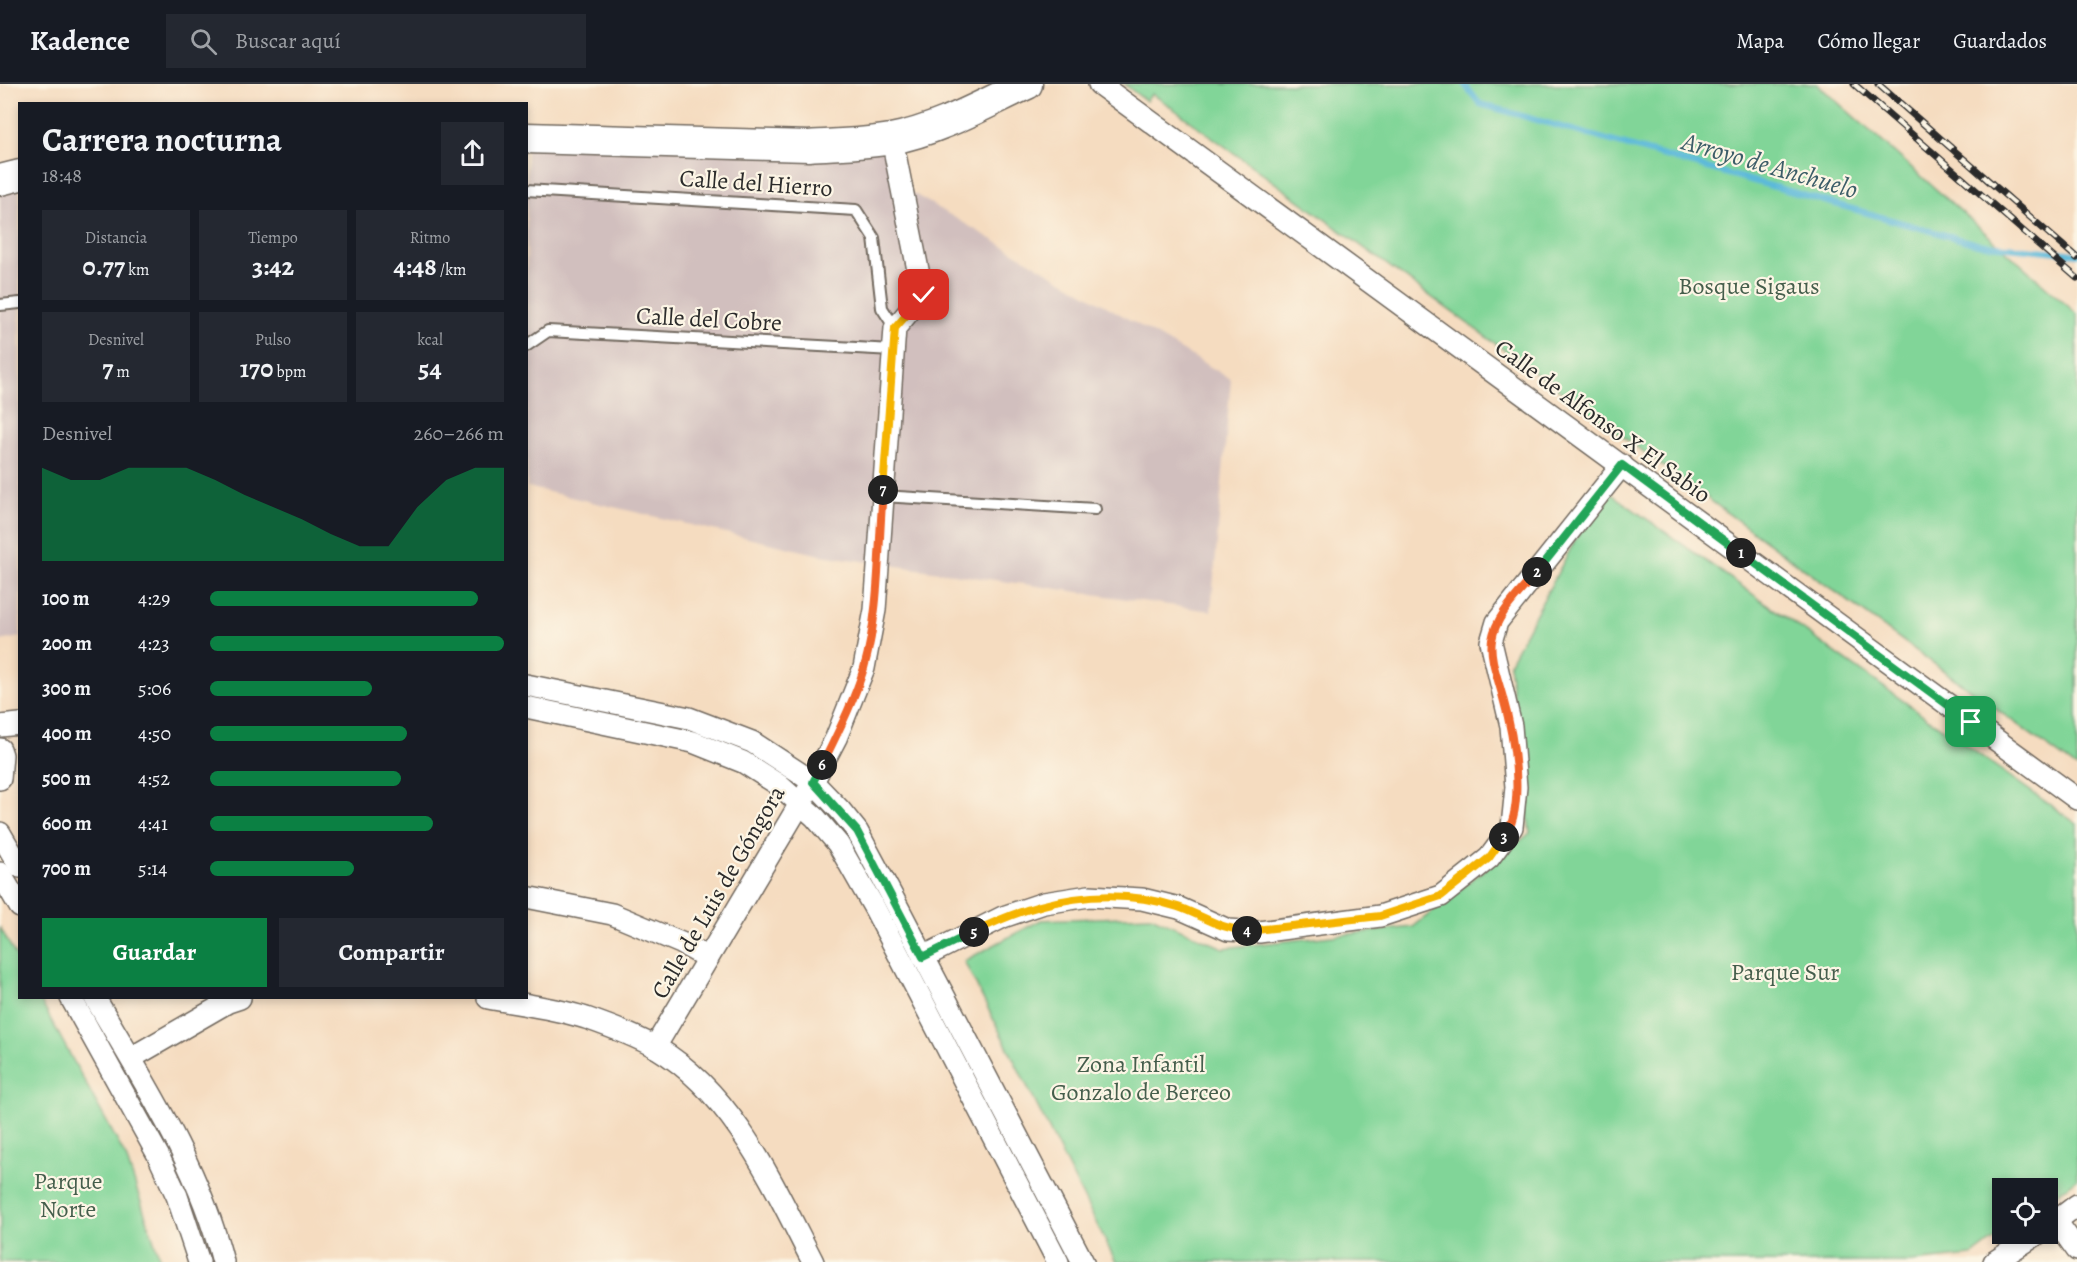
<!DOCTYPE html>
<html lang="es">
<head>
<meta charset="utf-8">
<style>
	:root { --surface:#171b24; --page:#242831; --text:#f1f3f6; --muted:#9ea1a6; --line:#363941; --accent:#0b8043 }
	body { margin:0; font-family:Alegreya,serif; background:var(--page); color:var(--text); height:100vh; display:flex; flex-direction:column; font-size:22px; white-space:nowrap }
	* { box-sizing:border-box; margin:0 }
	p { font-size:20px; color:var(--muted) }
	.icon { flex:none; width:33px; height:33px; fill:none; stroke:currentColor; stroke-width:2; stroke-linecap:round; stroke-linejoin:round }
	.map { position:relative; flex:1; overflow:hidden }
	.panel { position:absolute; left:18px; top:18px; width:510px; height:897px; display:flex; flex-direction:column; background:var(--surface); border-radius:0px; box-shadow:0 3px 9px #0003 }
	.panel>* { flex:none }
	.fabs { position:absolute; left:1992px; top:1094px; display:grid; gap:12px }
	.fabs a { display:grid; place-items:center; width:66px; height:66px; border-radius:0px; background:var(--surface); box-shadow:0 3px 9px #0003; font-size:30px }
	.pin { position:absolute; display:grid; place-items:center; width:51px; height:51px; color:#fff; margin:-26px; border-radius:12px; box-shadow:0 3px 9px #0006 }
	.km { position:absolute; width:30px; height:30px; margin:-15px; border-radius:50%; background:#222; color:#fff; font-size:16px; line-height:30px; text-align:center }
	.round { display:grid; place-items:center; flex:none; width:63px; height:63px; border-radius:0px; background:var(--page) }
	.head { display:flex; align-items:center; justify-content:space-between; height:102px; padding:0 24px }
	h1 { font-size:33px; font-weight:700; line-height:45px }
	.figures { display:grid; grid-template-columns:repeat(3,1fr); gap:9px; height:102px; padding:6px 24px }
	.figures div { display:grid; align-content:center; border-radius:0px; background:var(--page); text-align:center }
	.figures b { font-size:26px; font-weight:700 }
	.figures small { font-size:16px; font-weight:400 }
	.figures p { font-size:16px }
	.chart { height:168px; padding:12px 24px }
	.chart p { display:flex; justify-content:space-between }
	.chart svg { width:100%; height:108px; margin-top:6px; fill:var(--accent); opacity:.7 }
	.action { display:flex; gap:12px; margin-top:auto; padding:12px 24px }
	.action a { flex:1; height:69px; border-radius:0px; background:var(--accent); color:#fff; font-size:24px; font-weight:700; line-height:69px; text-align:center }
	.action a+a { background:var(--page); color:var(--text) }
	ul { padding:0 24px; list-style:none; font-size:20px }
	li { display:grid; grid-template-columns:96px 72px 1fr; align-items:center; height:45px }
	li i { height:15px; border-radius:8px; background:var(--accent) }
	header { display:flex; align-items:center; gap:36px; box-sizing:border-box; height:84px; padding:0 30px; background:var(--surface); border-bottom:2px solid var(--line) }
	header strong { font-size:28px }
	nav { display:flex; gap:33px; margin-inline-start:auto; font-size:21px }
	.search { width:420px; height:54px; background:var(--page); display:flex; align-items:center; gap:15px; box-sizing:border-box; padding:0 21px; border-radius:0px; color:var(--muted); font-size:22px }
	.map>svg:first-child { display:block }
	.industrial { fill:#d1bfbe }
	.green { fill:#81d598; stroke:#568062; stroke-width:1.5 }
	.lines { fill:none; stroke-linecap:round; stroke-linejoin:round }
	.stream { stroke:#5cb9da; stroke-width:6 }
	.lane-casing { stroke:#72695f; stroke-width:14 }
	.street-casing { stroke:#72695f; stroke-width:24 }
	.secondary-casing { stroke:#72695f; stroke-width:33 }
	.lane { stroke:#fff; stroke-width:10 }
	.street { stroke:#fff; stroke-width:21 }
	.secondary { stroke:#fff; stroke-width:30 }
	.rail-casing { stroke:#2b2b2b; stroke-width:7 }
	.rail { stroke:#fcf5e5; stroke-width:4.5; stroke-dasharray:14; stroke-linecap:butt }
	.split-1-casing { stroke:#fff; stroke-width:12 }
	.split-2-casing { stroke:#fff; stroke-width:12 }
	.split-3-casing { stroke:#fff; stroke-width:12 }
	.split-4-casing { stroke:#fff; stroke-width:12 }
	.split-5-casing { stroke:#fff; stroke-width:12 }
	.split-6-casing { stroke:#fff; stroke-width:12 }
	.split-7-casing { stroke:#fff; stroke-width:12 }
	.split-8-casing { stroke:#fff; stroke-width:12 }
	.split-1 { stroke:#22a559; stroke-width:8 }
	.split-2 { stroke:#22a559; stroke-width:8 }
	.split-3 { stroke:#f0652b; stroke-width:8 }
	.split-4 { stroke:#f5b400; stroke-width:8 }
	.split-5 { stroke:#f5b400; stroke-width:8 }
	.split-6 { stroke:#22a559; stroke-width:8 }
	.split-7 { stroke:#f0652b; stroke-width:8 }
	.split-8 { stroke:#f5b400; stroke-width:8 }
	.labels { text-anchor:middle; stroke-width:4.5; stroke-linejoin:round; paint-order:stroke }
	.street-label { font-size:24px; fill:#2b2b2b; stroke:#fcf5e5 }
	.park-label { font-size:24px; fill:#455e4c; stroke:#fcf5e5 }
	.water-label { font-size:26px; font-style:italic; fill:#3c5d68; stroke:#fcf5e5 }
</style>
</head>
<body>
<header>
<strong>Kadence</strong>
<div class="search"><svg class="icon" aria-label="search" viewBox="0 0 24 24"><circle cx="10" cy="10" r="6"/><path d="M15 15l6 6"/></svg>Buscar aquí</div>
<nav><a>Mapa</a><a>Cómo llegar</a><a>Guardados</a></nav>
</header>
<div class="map">
<svg width="2077" height="1178" viewBox="0 0 2077 1178">
	<rect width="100%" height="100%" fill="#fcf5e5"/>
	<filter id="ink" filterUnits="userSpaceOnUse"><feTurbulence type="fractalNoise" baseFrequency=".0167" numOctaves="2"/><feDisplacementMap in="SourceGraphic" scale="12" xChannelSelector="R" yChannelSelector="G"/><feConvolveMatrix kernelMatrix="1 2 1 2 8 2 1 2 1" color-interpolation-filters="sRGB"/></filter>
	<filter id="wash" filterUnits="userSpaceOnUse"><feTurbulence type="fractalNoise" baseFrequency=".008" numOctaves="4" result="noise"/><feDisplacementMap in="SourceGraphic" scale="24" xChannelSelector="R" yChannelSelector="G"/><feGaussianBlur stdDeviation="1.35" result="paint"/><feColorMatrix in="noise" values="0 0 0 0 0 0 0 0 0 0 0 0 0 0 0 0 0 1.4 0 .05"/><feComposite in="paint" operator="in"/></filter>
	<g filter="url(#wash)">
		<rect width="100%" height="100%" fill="#f5dcc0"/>
		<g class="industrial">
			<polygon points="527,54 892,55 904,104 1231,295 1211,527 821,471 527,403"/>
			<polygon points="19,91 20,553 0,557 0,96"/>
		</g>
		<g class="green">
			<polygon points="1124,0 1817,0 2077,230 2077,684 1160,15 1152,10 1146,17"/>
			<polygon points="1603,404 2077,740 2077,1095 2048,1117 2048,1104 2002,1104 2003,1149 1972,1172 1911,1178 1116,1178 964,877 1041,836 1151,832 1223,864 1413,843 1530,749 1509,580"/>
			<polygon points="0,843 19,878 20,914 39,914 126,1073 161,1178 0,1178"/>
		</g>
		<g class="lines">
			<polyline class="stream" points="1464,0 1480,20 1977,160 2077,170"/>
		</g>
	</g>
	<g filter="url(#ink)">
		<g class="lines">
			<g class="lane-casing">
				<g id="lane">
					<polyline points="526,106 856,126 874,154 882,224 895,244"/>
					<polyline points="0,221 20,219"/>
					<polyline points="526,262 548,247 893,266"/>
					<polyline points="882,412 1095,425"/>
				</g>
			</g>
			<g class="street-casing">
				<g id="street">
					<polyline points="1099,0 2077,715"/>
					<polyline points="526,601 689,634 752,658 813,698 840,726 857,747 893,814 1083,1178"/>
					<polyline points="526,623 693,658 743,678 779,701 815,733 838,760 875,825 1058,1178"/>
					<polyline points="0,642 20,640"/>
					<polyline points="0,665 2,671 0,695"/>
					<polyline points="0,749 20,783"/>
					<polyline points="0,789 20,823"/>
					<polyline points="526,813 612,830 681,859 708,874"/>
					<polyline points="923,873 1003,833 1044,819 1089,812 1142,815 1179,824 1228,846 1259,848 1380,832 1441,812 1489,774 1512,743 1516,703 1511,642 1491,558 1497,538 1622,381"/>
					<polyline points="71,914 158,1071 177,1112 199,1178"/>
					<path d="M95,914c49,84 104,168 128,264"/>
					<path d="M488,914c32,6 67,10 98,20 23,8 50,18 71,30 78,47 116,137 156,214"/>
					<polyline points="655,963 813,698 836,654 864,584 875,526 895,244 923,211 892,55"/>
					<polyline points="131,974 228,918 240,914"/>
					<polyline points="2056,1137 2077,1166"/>
					<polyline points="2048,1143 2077,1121"/>
					<polyline points="1994,1178 2039,1149"/>
				</g>
			</g>
			<g class="secondary-casing">
				<g id="secondary">
					<path d="M526,54l283,8c27,-2 55,-2 82,-7 48,-9 93,-35 136,-55"/>
					<polyline points="0,96 20,91"/>
				</g>
			</g>
			<use href="#lane" class="lane"/>
			<use href="#street" class="street"/>
			<use href="#secondary" class="secondary"/>
			<g class="rail-casing">
				<g id="rail">
					<polyline points="1854,0 2077,194"/>
					<polyline points="1878,0 2077,174"/>
				</g>
			</g>
			<use href="#rail" class="rail"/>
		</g>
	</g>
	<g class="lines" filter="url(#ink)">
		<g class="split-1-casing">
			<polyline id="split-1" points="1741,469 1971,638"/>
		</g>
		<g class="split-2-casing">
			<polyline id="split-2" points="1537,488 1622,381 1741,469"/>
		</g>
		<g class="split-3-casing">
			<path id="split-3" d="M1504,753c23,-29 9,-104 -1,-139 -4,-17 -14,-40 -11,-58 4,-26 29,-48 45,-68"/>
		</g>
		<g class="split-4-casing">
			<polyline id="split-4" points="1247,847 1380,832 1441,812 1489,774 1504,753"/>
		</g>
		<g class="split-5-casing">
			<path id="split-5" d="M974,848c64,-33 135,-47 204,-25 26,9 41,22 69,24"/>
		</g>
		<g class="split-6-casing">
			<polyline id="split-6" points="822,681 813,698 857,747 923,873 974,848"/>
		</g>
		<g class="split-7-casing">
			<path id="split-7" d="M822,681c15,-31 32,-64 42,-97 16,-57 14,-119 19,-178"/>
		</g>
		<g class="split-8-casing">
			<polyline id="split-8" points="883,406 895,244 924,211"/>
		</g>
		<use href="#split-1" class="split-1"/>
		<use href="#split-2" class="split-2"/>
		<use href="#split-3" class="split-3"/>
		<use href="#split-4" class="split-4"/>
		<use href="#split-5" class="split-5"/>
		<use href="#split-6" class="split-6"/>
		<use href="#split-7" class="split-7"/>
		<use href="#split-8" class="split-8"/>
	</g>
	<g class="labels">
		<g class="street-label">
			<text transform="translate(756 99) rotate(4)" y="8">Calle del Hierro</text>
			<text transform="translate(709 235) rotate(3)" y="8">Calle del Cobre</text>
			<text transform="translate(1603 337) rotate(36)" y="8">Calle de Alfonso X El Sabio</text>
			<text transform="translate(718 808) rotate(-60)" y="8">Calle de Luis de Góngora</text>
		</g>
		<g class="park-label">
			<text x="1749" y="210">Bosque Sigaus</text>
			<text x="1785" y="896">Parque Sur</text>
			<text x="1141" y="988">Zona Infantil<tspan x="1141" dy="28">Gonzalo de Berceo</tspan></text>
			<text x="68" y="1105">Parque<tspan x="68" dy="28">Norte</tspan></text>
		</g>
		<g class="water-label">
			<text transform="translate(1770 81) rotate(16)" y="9">Arroyo de Anchuelo</text>
		</g>
	</g>
</svg>
<div class="fabs">
<a><svg class="icon" aria-label="locate" viewBox="0 0 24 24"><circle cx="12" cy="12" r="6"/><path d="M12 2v4M12 18v4M2 12h4M18 12h4"/></svg></a>
</div>
<div class="pin" style="left:1971px;top:638px;background:#1e9e55"><svg class="icon" aria-label="arrive" viewBox="0 0 24 24"><path d="M6 21V4h12l-3 4 3 4H6"/></svg></div>
<div class="pin" style="left:924px;top:211px;background:#d93025"><svg class="icon" aria-label="check" viewBox="0 0 24 24"><path d="M5 12l5 5 9-10"/></svg></div>
<b class="km" style="left:1741px;top:469px">1</b>
<b class="km" style="left:1537px;top:488px">2</b>
<b class="km" style="left:1504px;top:753px">3</b>
<b class="km" style="left:1247px;top:847px">4</b>
<b class="km" style="left:974px;top:848px">5</b>
<b class="km" style="left:822px;top:681px">6</b>
<b class="km" style="left:883px;top:406px">7</b>
<section class="panel">
<div class="head"><div><h1>Carrera nocturna</h1><p>18:48</p></div><a class="round"><svg class="icon" aria-label="share" viewBox="0 0 24 24"><path d="M12 15V3M7 8l5-5 5 5M5 13v7h14v-7"/></svg></a></div>
<div class="figures">
<div><p>Distancia</p><b>0.77<small> km</small></b></div>
<div><p>Tiempo</p><b>3:42</b></div>
<div><p>Ritmo</p><b>4:48<small> /km</small></b></div>
</div>
<div class="figures">
<div><p>Desnivel</p><b>7<small> m</small></b></div>
<div><p>Pulso</p><b>170<small> bpm</small></b></div>
<div><p>kcal</p><b>54</b></div>
</div>
<div class="chart"><p><span>Desnivel</span>260–266 m</p>
<svg viewBox="0 0 160 44" preserveAspectRatio="none"><path d="M0 44V6L10 11L20 11L30 6L40 6L50 6L60 11L70 17L80 22L90 27L100 33L110 38L120 38L130 22L140 11L150 6L160 6V44z"/></svg>
</div>
<ul>
<li><b>100 m</b>4:29<i style="width:91%"></i></li>
<li><b>200 m</b>4:23<i style="width:100%"></i></li>
<li><b>300 m</b>5:06<i style="width:55%"></i></li>
<li><b>400 m</b>4:50<i style="width:67%"></i></li>
<li><b>500 m</b>4:52<i style="width:65%"></i></li>
<li><b>600 m</b>4:41<i style="width:76%"></i></li>
<li><b>700 m</b>5:14<i style="width:49%"></i></li>
</ul>
<div class="action"><a>Guardar</a><a>Compartir</a></div>
</section>
</div>
</body>
</html>
